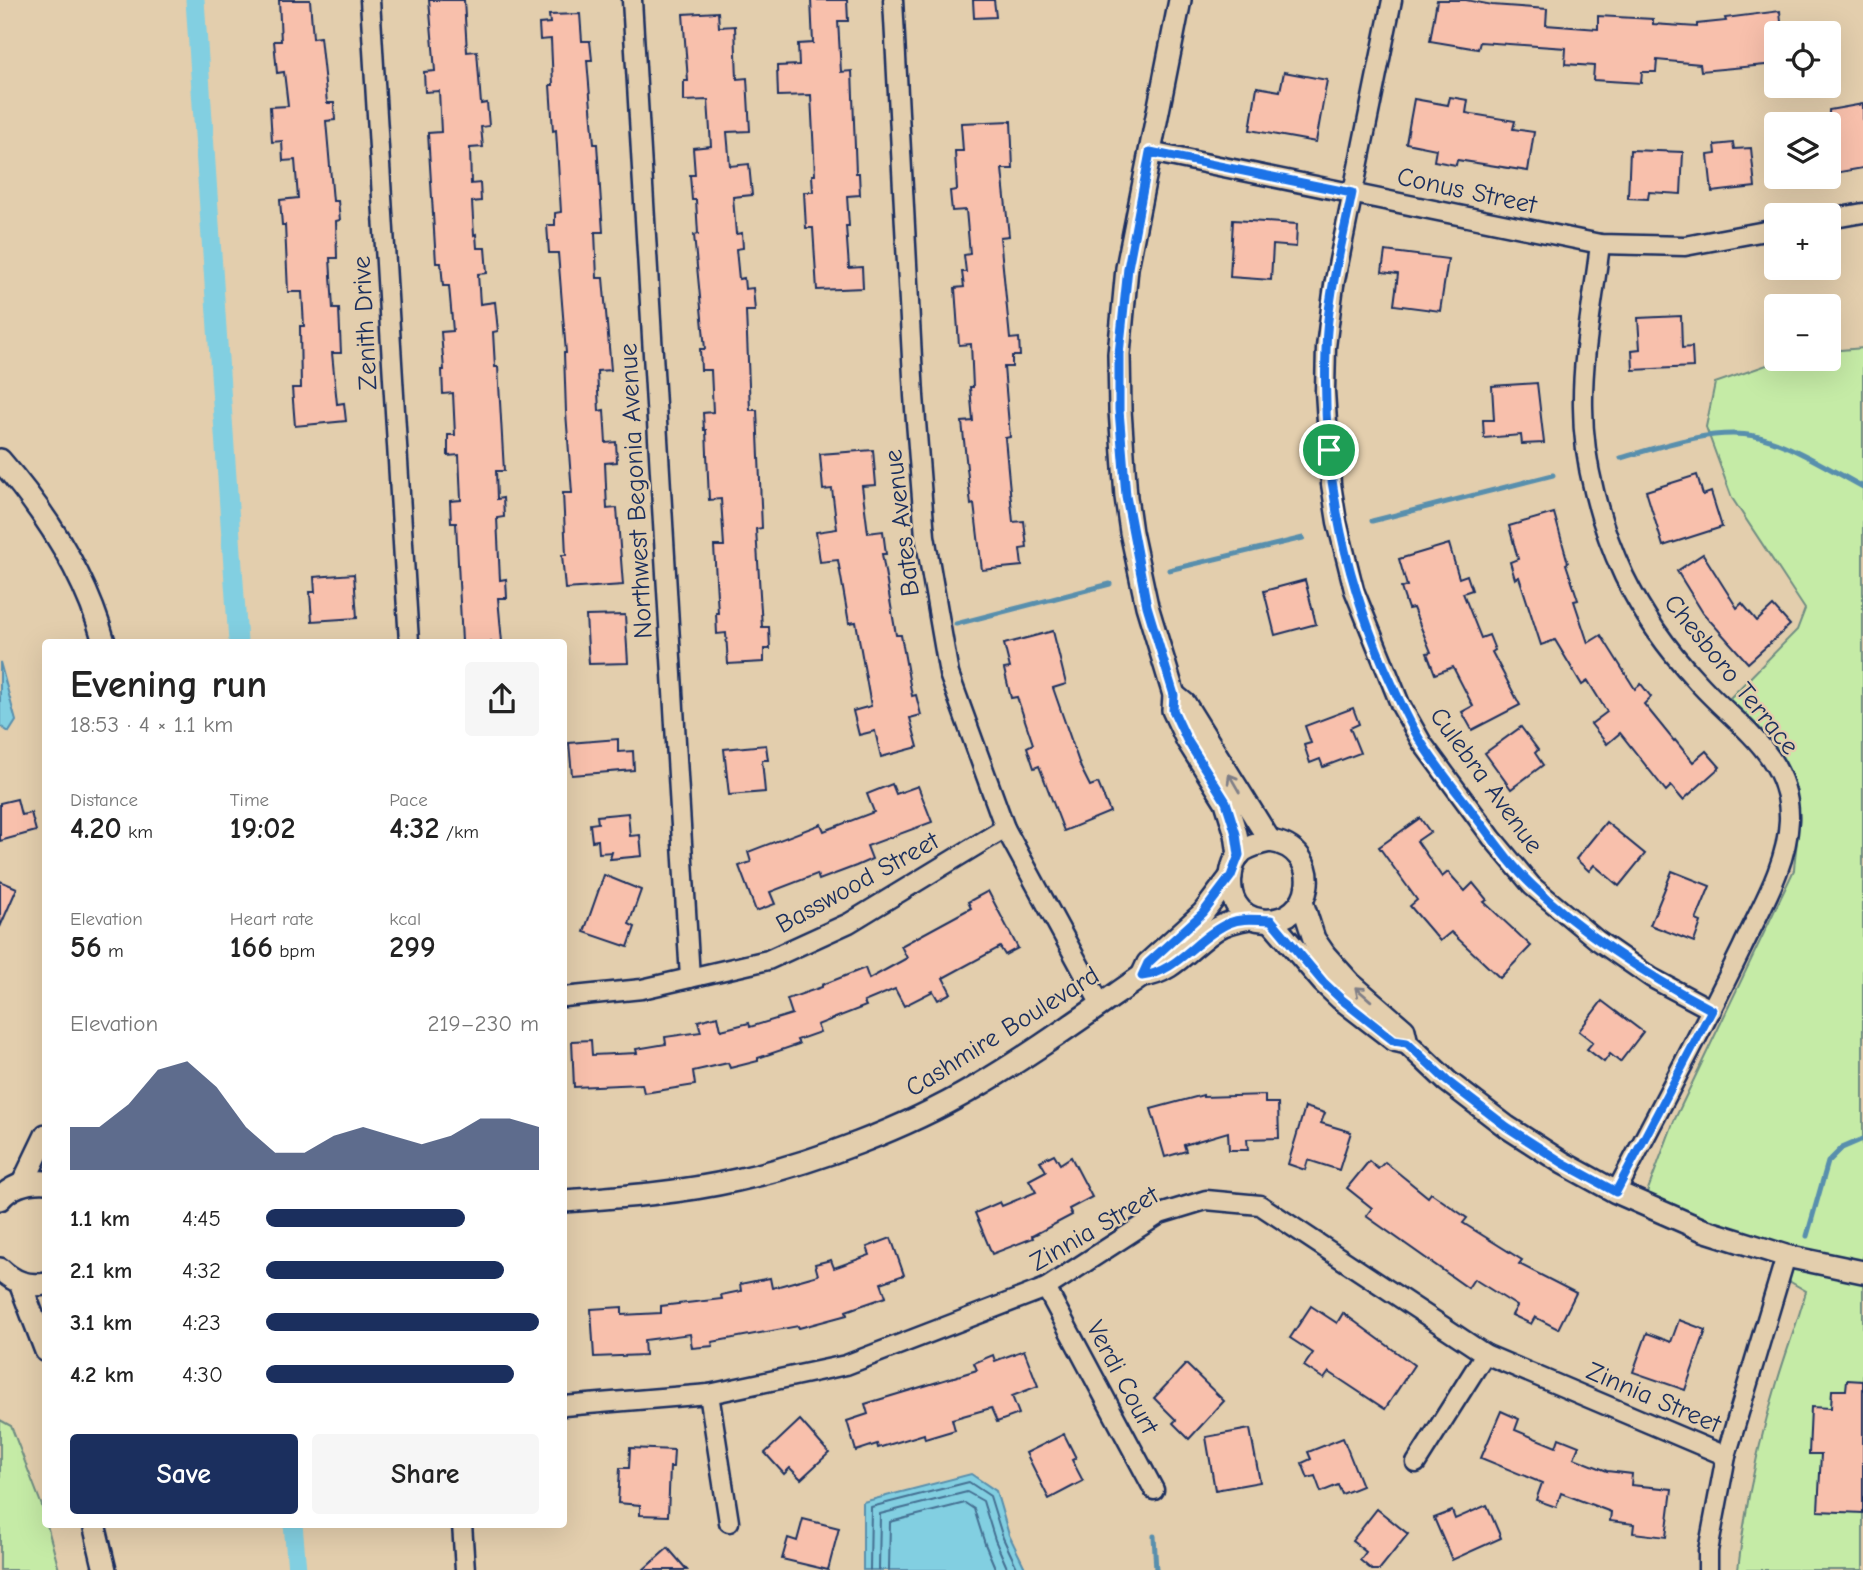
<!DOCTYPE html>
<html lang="en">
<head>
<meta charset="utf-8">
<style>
	:root { --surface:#fff; --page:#f6f6f6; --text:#222; --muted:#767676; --accent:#1b2f5e }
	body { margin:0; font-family:"Comic Neue",sans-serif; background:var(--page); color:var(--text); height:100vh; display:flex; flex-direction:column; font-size:26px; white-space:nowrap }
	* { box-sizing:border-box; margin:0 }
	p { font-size:23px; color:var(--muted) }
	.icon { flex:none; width:38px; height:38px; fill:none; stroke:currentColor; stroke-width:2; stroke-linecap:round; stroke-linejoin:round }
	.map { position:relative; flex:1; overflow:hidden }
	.details { position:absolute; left:42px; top:639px; width:525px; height:889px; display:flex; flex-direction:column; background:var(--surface); border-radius:7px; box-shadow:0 7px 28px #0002 }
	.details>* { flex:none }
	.tools { position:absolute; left:1764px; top:21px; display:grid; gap:14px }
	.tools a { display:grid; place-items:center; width:77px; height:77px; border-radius:7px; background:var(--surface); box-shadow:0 7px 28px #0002; font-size:35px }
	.pin { position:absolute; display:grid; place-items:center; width:60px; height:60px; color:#fff; margin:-30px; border:4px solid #fff; border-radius:50%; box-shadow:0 2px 7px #0007 }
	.round { display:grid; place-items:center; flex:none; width:74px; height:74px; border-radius:7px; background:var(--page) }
	.summary { display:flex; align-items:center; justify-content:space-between; height:119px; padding:0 28px }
	h1 { font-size:38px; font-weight:700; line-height:52px }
	.stats { display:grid; grid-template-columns:repeat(3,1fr); gap:10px; height:119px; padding:7px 28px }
	.stats div { display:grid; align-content:center }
	.stats b { font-size:30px; font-weight:700 }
	.stats small { font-size:19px; font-weight:400 }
	.stats p { font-size:19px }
	.chart { height:196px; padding:14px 28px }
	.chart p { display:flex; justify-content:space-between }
	.chart svg { width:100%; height:126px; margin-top:7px; fill:var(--accent); opacity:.7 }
	.primary-button { display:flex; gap:14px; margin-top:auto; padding:14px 28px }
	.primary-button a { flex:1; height:80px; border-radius:7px; background:var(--accent); color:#fff; font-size:28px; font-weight:700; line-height:80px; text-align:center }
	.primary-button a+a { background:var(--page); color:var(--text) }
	ul { padding:0 28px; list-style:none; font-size:23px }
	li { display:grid; grid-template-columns:112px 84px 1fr; align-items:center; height:52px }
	li i { height:18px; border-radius:9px; background:var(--accent) }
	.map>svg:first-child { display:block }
	.green { fill:#c5eba6; stroke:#708d82; stroke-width:2 }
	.water { fill:#82cfe1; stroke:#598fad; stroke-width:2 }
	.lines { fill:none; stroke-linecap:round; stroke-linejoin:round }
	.shore { stroke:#446f92; stroke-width:2 }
	.stream { stroke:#598fad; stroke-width:5 }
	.canal { stroke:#82cfe1; stroke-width:19 }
	.building { fill:#f8c0ac; stroke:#1b2f5e; stroke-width:2 }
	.minor-casing { stroke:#1b2f5e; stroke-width:23 }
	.tertiary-casing { stroke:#1b2f5e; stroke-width:26 }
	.minor { stroke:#e3cead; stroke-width:18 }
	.tertiary { stroke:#e3cead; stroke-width:21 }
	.oneway { stroke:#7f7e86 }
	.route-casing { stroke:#fff; stroke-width:14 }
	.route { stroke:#1a73e8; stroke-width:9 }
	.labels { text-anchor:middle; stroke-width:5; stroke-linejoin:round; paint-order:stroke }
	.street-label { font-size:26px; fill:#1b2f5e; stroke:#e3cead }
</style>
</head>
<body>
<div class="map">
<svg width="1863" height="1570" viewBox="0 0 1863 1570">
	<rect width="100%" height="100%" fill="#e3cead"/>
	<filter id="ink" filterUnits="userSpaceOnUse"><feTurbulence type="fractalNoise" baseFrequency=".0143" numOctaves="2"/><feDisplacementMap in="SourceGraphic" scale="14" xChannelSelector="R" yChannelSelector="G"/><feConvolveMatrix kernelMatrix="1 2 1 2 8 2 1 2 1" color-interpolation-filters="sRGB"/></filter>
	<g filter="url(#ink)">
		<g class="green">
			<path d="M1863,348v915l-74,-17 -81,-25 -62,-26 28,-74 120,-251c1,-18 5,-36 5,-54 -1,-54 -32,-84 -70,-117l68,-69 8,-21 -73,-111 -26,-71 9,-44 69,-24h45v-8z"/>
			<path d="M1793,1267l70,15v288h-125c7,-64 21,-130 40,-191 9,-30 20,-58 28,-88l-17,-10z"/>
			<polygon points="0,1420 11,1426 42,1506 59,1570 0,1570"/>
		</g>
		<g class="water">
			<polygon points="0,662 16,721 9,732 0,726"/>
			<polygon points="971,1474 996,1491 1009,1535 1026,1570 863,1570 863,1502"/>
		</g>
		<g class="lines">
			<g class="shore">
				<polyline points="870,1570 871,1507 969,1482 990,1496 1003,1538 1018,1570"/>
				<polyline points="879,1570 880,1514 967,1492 983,1501 995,1540 1008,1570"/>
				<polyline points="889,1570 890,1522 965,1503 974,1509 985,1544 996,1570"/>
			</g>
			<g class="stream">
				<path d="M1621,458c40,-12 92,-30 134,-22 32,6 78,35 108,51"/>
				<polyline points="1372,521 1553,475"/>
				<polyline points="1169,570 1303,538"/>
				<polyline points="956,624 1110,584"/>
				<polyline points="1807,1236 1828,1162 1842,1148 1863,1139"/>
				<polyline points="1154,1536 1156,1570"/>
			</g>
			<g class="canal">
				<polyline points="195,0 238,642"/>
				<polyline points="293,1524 297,1570"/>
			</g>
		</g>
		<g class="building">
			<polygon points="279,0 310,0 313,38 320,37 327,103 334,103 335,120 326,121 333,201 338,201 340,220 336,221 337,258 330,258 333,309 339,309 341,353 332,353 337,404 344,403 346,421 295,426 292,388 301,388 300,326 304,326 302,292 288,292 285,225 282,225 280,200 298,198 295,160 283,161 282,141 272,142 270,107 288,106 284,72 277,73 274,41 281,41"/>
			<polygon points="429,0 464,0 467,52 477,51 481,104 487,103 489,126 481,127 483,147 470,148 471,184 480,183 481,201 472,202 474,235 476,234 477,248 485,248 487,273 478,274 480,304 495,302 498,331 493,332 495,367 498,367 504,471 496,471 497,499 503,498 504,517 497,518 500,580 506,579 507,598 498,598 502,642 462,642 456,523 451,523 450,501 461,500 459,455 448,456 448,435 455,435 453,393 443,394 442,370 444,370 441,332 453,331 449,286 443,286 441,263 436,263 428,133 441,132 439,91 425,92 424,72 435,71"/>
			<polygon points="811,0 847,0 848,21 838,21 841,72 852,71 856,173 859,173 860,195 847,196 849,226 846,226 849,268 862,267 863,288 817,290 813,228 806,228 804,192 813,192 812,175 815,175 811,95 778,96 777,66 799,65 798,44 813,43"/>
			<polygon points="973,0 994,0 996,17 974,18"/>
			<polygon points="1437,0 1466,0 1492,5 1547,9 1546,25 1598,29 1598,16 1653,19 1653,24 1697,27 1697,24 1726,21 1725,18 1780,11 1782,33 1776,33 1776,64 1701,71 1700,64 1657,60 1656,72 1642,72 1641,83 1593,80 1594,66 1565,64 1566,48 1480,42 1478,49 1430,41"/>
			<polygon points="718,12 719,27 735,26 737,79 747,78 750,131 727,132 730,166 749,164 752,195 733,197 736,234 742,233 743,248 736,249 739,279 744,278 745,289 753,288 755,311 746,311 750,410 757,410 762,528 756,529 762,627 769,627 770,649 764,649 764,662 728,664 726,633 717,634 716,613 718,613 714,546 724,546 721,499 709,500 706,430 704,430 703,413 713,412 711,370 701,370 700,349 705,349 694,235 698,234 696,200 692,200 690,175 695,175 693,148 711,146 708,100 684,101 684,81 688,81 683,14"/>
			<polygon points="580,14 582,41 590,41 592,60 587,60 594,144 597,144 603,232 595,232 597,278 603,278 611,370 597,371 599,411 604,410 606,443 616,442 617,462 605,463 607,509 617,508 623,585 565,589 562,555 566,555 563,493 572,493 566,412 564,353 566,353 558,253 549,253 547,225 555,225 555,213 561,212 556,130 553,131 550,85 553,85 551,39 540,40 539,24 550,23 549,15"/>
			<polygon points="1284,72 1327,80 1316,142 1250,130 1257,87 1280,91"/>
			<polygon points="1450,97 1468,100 1466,113 1515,121 1513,129 1534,132 1528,171 1457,160 1456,165 1434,161 1436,149 1406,143 1414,99 1448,105"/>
			<polygon points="1863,104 1863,168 1829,174 1829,110"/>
			<polygon points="1011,121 1013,169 1002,169 1009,236 1000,237 1010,339 1019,338 1020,356 1012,356 1012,367 1004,367 1010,437 1005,438 1013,522 1024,521 1027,548 1020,549 1022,566 982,570 974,504 971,505 962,422 973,421 970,387 973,387 971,344 959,345 955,288 964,287 962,272 966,272 964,255 970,254 966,210 952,211 950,191 957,190 955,151 963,151 961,123"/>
			<polygon points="1733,143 1734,149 1751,148 1755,187 1712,192 1708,155 1716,154 1715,145"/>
			<polygon points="1630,150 1683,152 1681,194 1649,192 1648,199 1628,198"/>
			<polygon points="1233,220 1297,224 1296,247 1273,245 1271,280 1230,277"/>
			<polygon points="1385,251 1448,259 1440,311 1394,305 1398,274 1382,272"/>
			<polygon points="1681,316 1682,348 1692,347 1693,367 1633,370 1632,350 1640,349 1638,318"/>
			<polygon points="1537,383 1544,443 1522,444 1521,435 1484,438 1483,420 1494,420 1492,386"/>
			<polygon points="873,450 876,485 862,486 868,533 883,531 886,554 882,554 896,635 901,635 912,696 916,695 921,715 910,718 918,747 881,757 875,731 859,735 853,711 871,706 856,622 849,623 838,560 820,562 816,532 837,529 832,489 823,490 820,454"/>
			<polygon points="1697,475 1703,495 1711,492 1722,527 1663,546 1646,491"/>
			<polygon points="1554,513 1568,563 1566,564 1578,600 1574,601 1588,643 1601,635 1635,689 1641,684 1651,697 1644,704 1674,741 1675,740 1693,762 1706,751 1720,767 1683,800 1671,786 1666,791 1620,733 1607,744 1591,724 1607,712 1588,681 1582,685 1555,640 1541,645 1519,577 1515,579 1510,562 1518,559 1509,526"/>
			<polygon points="1449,544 1459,578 1467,575 1472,590 1463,593 1481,638 1489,635 1495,650 1492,652 1520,705 1472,730 1462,712 1473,706 1453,667 1435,674 1427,653 1431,652 1413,608 1408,609 1401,588 1407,586 1399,559"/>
			<polygon points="1703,554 1737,608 1742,603 1757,621 1773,606 1790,625 1748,663 1703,613 1677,571"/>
			<polygon points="354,574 357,618 312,621 310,592 315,592 314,577"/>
			<polygon points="1305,580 1316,624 1275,635 1264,591"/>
			<polygon points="625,615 628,663 589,664 586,616"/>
			<polygon points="1053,631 1066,684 1053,688 1081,768 1090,786 1098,783 1110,812 1064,831 1039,766 1034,768 1027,747 1033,744 1017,697 1011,698 1004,669 1010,668 1004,644"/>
			<polygon points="1353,708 1359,724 1350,728 1360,753 1323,767 1320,759 1310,763 1304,745 1311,743 1305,726"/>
			<polygon points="1521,727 1538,750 1535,753 1543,765 1511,789 1485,753"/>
			<polygon points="618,739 618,752 633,751 634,770 572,775 569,743"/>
			<polygon points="766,745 768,760 762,760 765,792 729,795 724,749"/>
			<polygon points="892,784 896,794 918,786 932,822 867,846 872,859 856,866 819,880 817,874 770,892 775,904 756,911 739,866 751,862 748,852 821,824 824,831 874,812 867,794"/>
			<polygon points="17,799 21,815 31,813 36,831 0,841 0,803"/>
			<polygon points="628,813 630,836 640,835 642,856 610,859 612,852 599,853 598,840 592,841 590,824 598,823 597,816"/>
			<polygon points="1420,818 1430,832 1417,841 1442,877 1448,872 1465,891 1473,883 1487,900 1484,902 1531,946 1500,978 1451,932 1440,941 1410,906 1417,900 1379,847"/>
			<polygon points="1606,822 1645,854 1619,886 1594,865 1589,871 1576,859"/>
			<polygon points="1672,871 1710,886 1696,920 1701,922 1694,942 1650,925"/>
			<polygon points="604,875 641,890 629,924 635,927 628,947 584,932"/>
			<polygon points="0,881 17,888 0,927"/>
			<polygon points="988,891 1018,948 1005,955 1000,947 943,978 951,993 938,1000 933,991 904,1006 895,989 864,1002 866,1006 817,1025 820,1032 797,1040 799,1044 758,1058 758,1061 730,1068 728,1063 693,1071 695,1085 644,1093 642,1084 574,1087 572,1041 591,1040 592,1055 637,1053 636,1049 666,1044 665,1037 701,1032 698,1021 718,1016 721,1030 749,1023 750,1027 792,1014 787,999 822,987 822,985 865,968 869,979 907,958 901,946 971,908 968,902"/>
			<polygon points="1602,1001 1643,1032 1620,1062 1610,1054 1604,1062 1587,1049 1593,1042 1579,1031"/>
			<polygon points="1203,1095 1203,1097 1265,1095 1265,1103 1278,1103 1279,1138 1247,1139 1248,1150 1229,1150 1228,1132 1184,1145 1186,1151 1165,1157 1151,1109"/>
			<polygon points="1305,1107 1325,1113 1321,1123 1351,1132 1339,1170 1308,1160 1305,1170 1288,1164"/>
			<polygon points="1054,1154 1060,1164 1071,1157 1092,1197 1069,1209 1072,1215 1032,1236 1033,1238 992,1254 975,1213 1000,1202 1002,1206 1036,1192 1029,1180 1046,1171 1040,1161"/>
			<polygon points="1369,1161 1378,1169 1385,1162 1428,1197 1431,1193 1467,1218 1463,1223 1522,1260 1519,1264 1576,1293 1558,1329 1535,1317 1531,1324 1512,1315 1517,1306 1474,1279 1468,1288 1366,1216 1372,1208 1347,1188"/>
			<polygon points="891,1238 904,1275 881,1283 886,1297 846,1311 847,1315 799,1328 798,1326 712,1342 713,1346 692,1348 690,1334 644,1340 645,1355 594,1357 591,1309 622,1307 622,1315 661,1313 661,1306 722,1299 721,1295 741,1291 740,1284 770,1278 772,1288 818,1275 815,1264 831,1260 834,1268 870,1255 867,1247"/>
			<polygon points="1311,1306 1337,1323 1343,1313 1414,1365 1385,1409 1329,1372 1324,1379 1304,1366 1313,1353 1290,1338"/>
			<polygon points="1679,1320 1706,1330 1685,1390 1633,1372 1647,1333 1671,1342"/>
			<polygon points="1024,1350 1038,1386 1012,1396 1019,1414 997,1422 991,1408 952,1419 955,1430 925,1439 924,1434 878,1448 877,1444 856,1451 847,1421 868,1414 865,1404 977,1370 974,1363 993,1355 995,1361"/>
			<polygon points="1186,1364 1224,1401 1189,1439 1173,1423 1176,1420 1154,1398"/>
			<polygon points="1847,1380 1863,1381 1863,1513 1818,1511 1821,1454 1809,1454 1811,1407 1831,1408 1832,1390 1846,1390"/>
			<polygon points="1501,1411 1519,1419 1515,1430 1556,1447 1559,1438 1579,1446 1574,1458 1607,1471 1632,1474 1631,1485 1672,1489 1666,1537 1633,1533 1634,1524 1610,1521 1611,1512 1561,1493 1556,1507 1536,1500 1542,1483 1481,1458"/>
			<polygon points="800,1420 829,1453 801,1479 790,1468 784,1474 765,1453"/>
			<polygon points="1250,1429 1260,1482 1215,1490 1206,1437"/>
			<polygon points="1064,1434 1076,1458 1072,1460 1083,1481 1049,1499 1026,1453"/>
			<polygon points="1343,1438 1362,1486 1342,1494 1338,1485 1321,1492 1315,1476 1308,1478 1302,1463 1311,1459 1308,1452"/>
			<polygon points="630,1448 674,1450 673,1467 670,1467 668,1516 640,1515 640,1505 618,1503 620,1468 629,1468"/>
			<polygon points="1487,1505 1501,1538 1452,1560 1434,1518 1452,1511 1455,1519"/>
			<polygon points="1377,1509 1408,1534 1379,1570 1372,1570 1360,1560 1366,1552 1352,1541"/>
			<polygon points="803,1519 839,1528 828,1570 782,1559 788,1538 797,1541"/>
			<polygon points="668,1548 687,1570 643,1570"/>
		</g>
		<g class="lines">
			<g class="minor-casing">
				<g id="minor">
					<polyline points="370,0 409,642"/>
					<polyline points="632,0 690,978"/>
					<polyline points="893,0 914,396 925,536 949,674 1005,828 1101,1005"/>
					<polyline points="1392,0 1334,285 1326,347 1325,391 1331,484 1337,522 1354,590 1400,704 1422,743 1492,838 1532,886 1597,940 1652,978 1712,1010"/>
					<polyline points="1150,152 1600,244 1685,246 1776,229"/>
					<polyline points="1829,219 1863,213"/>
					<path d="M1600,244c-6,54 -18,109 -17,163 0,56 17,118 41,169 18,37 44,74 72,104 38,44 95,74 93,140 -2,46 -28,87 -47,128 -40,82 -83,163 -126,244"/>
					<polyline points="564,997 642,989 768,960 849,923 1005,828"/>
					<polyline points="1046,1288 1154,1490"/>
					<polyline points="709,1394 729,1522"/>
					<polyline points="564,1406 709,1394 846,1365 1046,1288 1160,1214 1206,1200 1260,1205 1485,1354 1726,1456"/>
					<polyline points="1416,1463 1485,1354"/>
					<polyline points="462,1524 465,1570"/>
					<polyline points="1708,1570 1708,1551 1726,1456 1786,1256"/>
				</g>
			</g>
			<g class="tertiary-casing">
				<g id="tertiary">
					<polyline points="1180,0 1127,268 1119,354 1120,410 1126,497 1131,532 1147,606 1174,695 1173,710 1187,740 1226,802 1236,834 1239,855"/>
					<path d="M0,460c46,53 85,114 104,182"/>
					<polyline points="1174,695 1185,704 1270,841"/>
					<path d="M1270,841c56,8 45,84 -8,79 -12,-1 -20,-6 -26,-16 -9,-15 -7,-44 8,-54 8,-5 17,-7 26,-9z"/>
					<polyline points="1302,902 1314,939 1325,955 1350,983 1404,1030 1407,1043"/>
					<polyline points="1271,921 1323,982 1341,999 1394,1040 1407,1043 1447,1081 1507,1127 1563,1163 1616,1192 1703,1230 1786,1256 1863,1272"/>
					<polyline points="1142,976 1148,963 1203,913 1231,876"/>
					<polyline points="23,1183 46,1135"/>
					<path d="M0,1199c12,-14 28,-18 46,-17"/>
					<path d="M564,1201c58,-4 116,-8 173,-21 77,-17 169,-52 237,-92 58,-34 113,-74 168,-112 30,-2 51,-33 76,-48 10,-6 21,-8 32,-10"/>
					<path d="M0,1269c14,13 27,18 46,15"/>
					<polyline points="20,1283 46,1351"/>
					<polyline points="94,1524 105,1570"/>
				</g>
			</g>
			<use href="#minor" class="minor"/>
			<use href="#tertiary" class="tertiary"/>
		</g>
		<defs><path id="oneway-shaft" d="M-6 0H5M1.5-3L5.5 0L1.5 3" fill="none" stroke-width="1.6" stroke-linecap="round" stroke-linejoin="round" transform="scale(1.75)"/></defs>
		<g class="oneway">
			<use href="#oneway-shaft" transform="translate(1234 783) rotate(-120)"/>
			<use href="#oneway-shaft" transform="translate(1363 994) rotate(-139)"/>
		</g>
	</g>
	<g class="lines" filter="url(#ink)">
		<g class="route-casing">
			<path id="route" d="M1150,152l202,41c-10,52 -25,104 -26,157 -4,114 14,215 59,319 12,26 23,53 38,76 14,22 31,43 47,64 20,26 40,56 64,78 53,50 114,89 178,123l-96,182 -53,-29 -56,-36 -60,-46 -40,-38 -13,-2 -53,-42 -18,-17 -52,-62c-15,0 -28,-3 -42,3 -31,13 -53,50 -87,53l6,-13 55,-50 28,-37 8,-21 -3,-21 -10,-32 -39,-62 -14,-30 1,-15 -27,-89 -21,-110 -7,-86v-56l9,-86z"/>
		</g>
		<use href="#route" class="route"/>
	</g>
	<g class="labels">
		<g class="street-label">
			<text transform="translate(1467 190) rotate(12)" y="9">Conus Street</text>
			<text transform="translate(364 323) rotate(-93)" y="9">Zenith Drive</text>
			<text transform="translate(635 491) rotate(-93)" y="9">Northwest Begonia Avenue</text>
			<text transform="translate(901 523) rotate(-97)" y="9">Bates Avenue</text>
			<text transform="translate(1732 674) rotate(51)" y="9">Chesboro Terrace</text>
			<text transform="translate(1487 780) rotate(54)" y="9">Culebra Avenue</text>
			<text transform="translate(857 882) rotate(-29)" y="9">Basswood Street</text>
			<text transform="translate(1002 1031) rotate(-32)" y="9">Cashmire Boulevard</text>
			<text transform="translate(1094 1228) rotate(-30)" y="9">Zinnia Street</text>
			<text transform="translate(1123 1377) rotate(62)" y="9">Verdi Court</text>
			<text transform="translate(1654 1397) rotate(23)" y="9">Zinnia Street</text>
		</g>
	</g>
</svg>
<div class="tools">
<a><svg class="icon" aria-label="locate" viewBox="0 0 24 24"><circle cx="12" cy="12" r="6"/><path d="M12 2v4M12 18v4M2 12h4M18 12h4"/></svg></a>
<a><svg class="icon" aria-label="layers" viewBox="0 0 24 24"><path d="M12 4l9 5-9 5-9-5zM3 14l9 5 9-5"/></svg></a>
<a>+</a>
<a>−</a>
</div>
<div class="pin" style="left:1329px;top:450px;background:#1e9e55"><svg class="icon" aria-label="arrive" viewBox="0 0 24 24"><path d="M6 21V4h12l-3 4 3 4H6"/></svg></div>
<section class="details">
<div class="summary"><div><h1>Evening run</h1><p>18:53 · 4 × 1.1 km</p></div><a class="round"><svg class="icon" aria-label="share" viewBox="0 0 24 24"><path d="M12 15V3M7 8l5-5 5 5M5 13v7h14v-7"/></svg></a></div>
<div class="stats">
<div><p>Distance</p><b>4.20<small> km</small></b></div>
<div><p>Time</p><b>19:02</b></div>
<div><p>Pace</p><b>4:32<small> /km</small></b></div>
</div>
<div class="stats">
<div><p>Elevation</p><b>56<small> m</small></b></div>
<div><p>Heart rate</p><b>166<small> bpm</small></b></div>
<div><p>kcal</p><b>299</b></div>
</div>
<div class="chart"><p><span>Elevation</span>219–230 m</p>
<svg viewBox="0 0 160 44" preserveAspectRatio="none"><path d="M0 44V29L10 29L20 21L30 9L40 6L50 15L60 29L70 38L80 38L90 32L100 29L110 32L120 35L130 32L140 26L150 26L160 29V44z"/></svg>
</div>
<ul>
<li><b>1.1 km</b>4:45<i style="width:73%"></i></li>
<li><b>2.1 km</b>4:32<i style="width:87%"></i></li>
<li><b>3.1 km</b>4:23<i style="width:100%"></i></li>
<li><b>4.2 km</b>4:30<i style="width:91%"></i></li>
</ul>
<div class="primary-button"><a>Save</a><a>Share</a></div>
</section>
</div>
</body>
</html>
